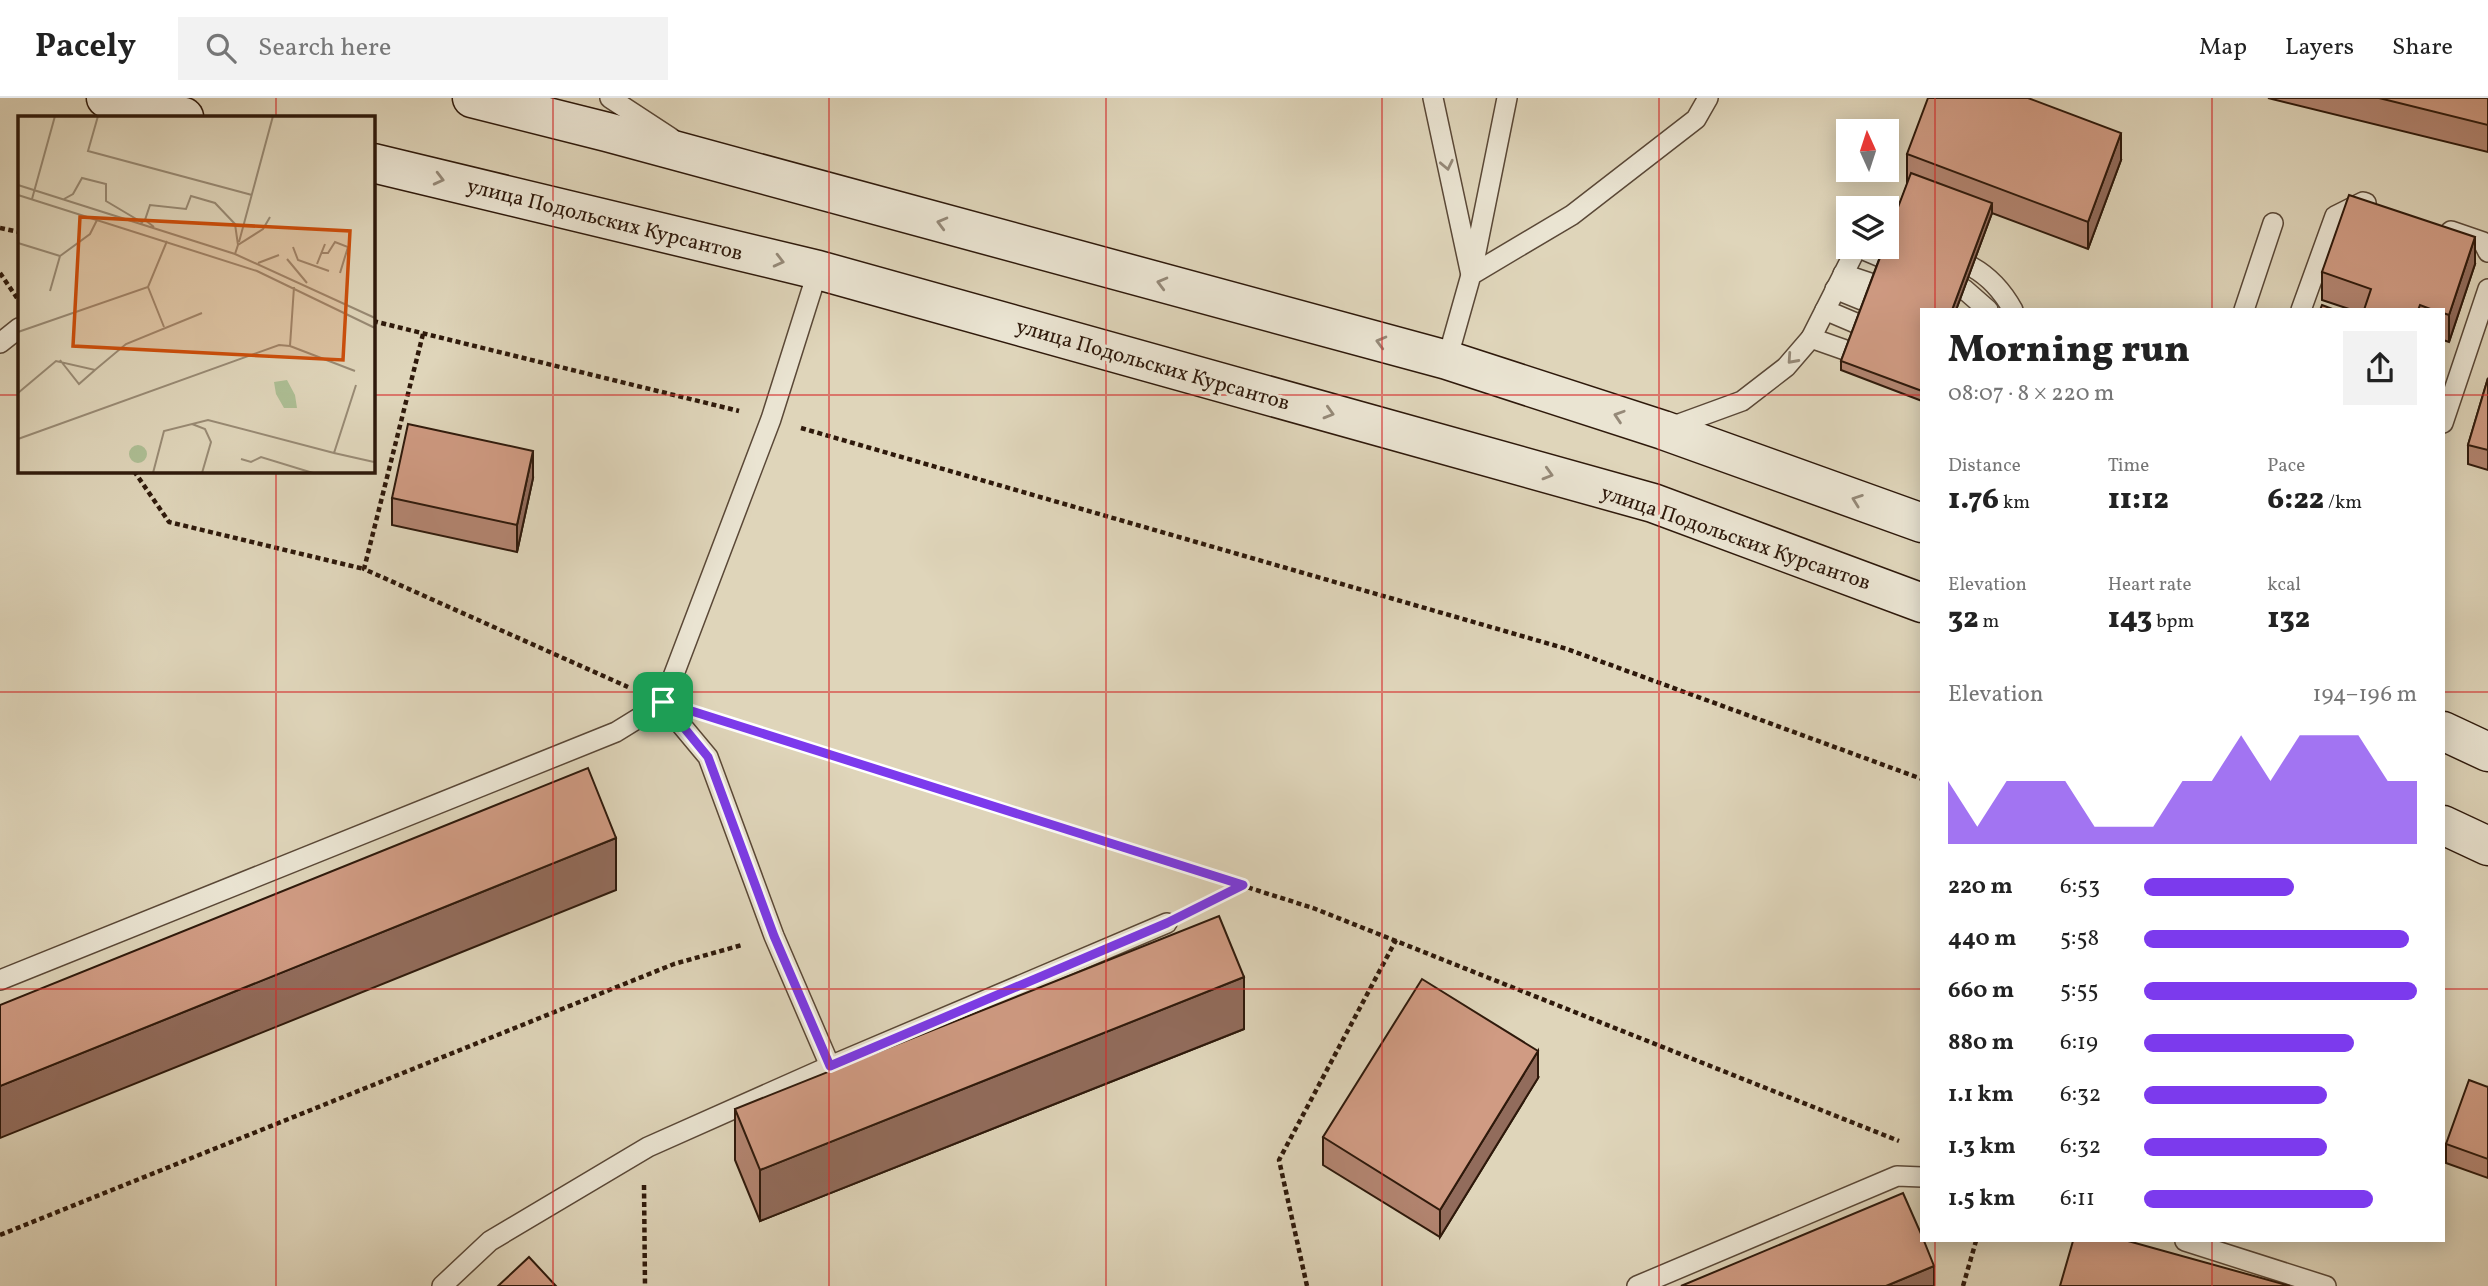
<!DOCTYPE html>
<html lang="en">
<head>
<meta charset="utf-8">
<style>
	:root { --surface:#fff; --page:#f2f2f2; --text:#222; --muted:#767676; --line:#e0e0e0; --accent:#7c3aed }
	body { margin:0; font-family:Vollkorn,serif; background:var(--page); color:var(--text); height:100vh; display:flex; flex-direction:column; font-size:26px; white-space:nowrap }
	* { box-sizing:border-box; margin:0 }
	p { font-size:23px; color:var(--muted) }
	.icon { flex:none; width:38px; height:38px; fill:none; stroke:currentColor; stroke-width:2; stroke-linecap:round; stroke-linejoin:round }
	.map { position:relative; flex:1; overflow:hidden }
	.side { position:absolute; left:1920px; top:210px; width:525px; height:934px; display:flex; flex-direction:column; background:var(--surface); border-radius:0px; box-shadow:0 4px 18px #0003 }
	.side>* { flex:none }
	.needle { width:46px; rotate:357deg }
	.fabs { position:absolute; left:1836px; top:21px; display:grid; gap:14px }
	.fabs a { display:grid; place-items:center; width:63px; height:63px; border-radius:0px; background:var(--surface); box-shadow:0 4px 18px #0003; font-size:35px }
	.pin { position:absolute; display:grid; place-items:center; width:60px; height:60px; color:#fff; margin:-30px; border-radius:14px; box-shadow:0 4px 10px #0006 }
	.round { display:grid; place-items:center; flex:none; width:74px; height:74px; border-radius:0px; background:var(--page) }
	.headline { display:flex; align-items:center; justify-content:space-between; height:119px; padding:0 28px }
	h1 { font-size:38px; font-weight:800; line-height:52px }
	.metrics { display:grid; grid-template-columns:repeat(3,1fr); gap:10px; height:119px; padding:7px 28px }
	.metrics div { display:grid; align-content:center }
	.metrics b { font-size:30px; font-weight:800 }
	.metrics small { font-size:19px; font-weight:400 }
	.metrics p { font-size:19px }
	.chart { height:196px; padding:14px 28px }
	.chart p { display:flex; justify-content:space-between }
	.chart svg { width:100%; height:126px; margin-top:7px; fill:var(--accent); opacity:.7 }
	ul { padding:0 28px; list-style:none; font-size:23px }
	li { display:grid; grid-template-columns:112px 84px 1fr; align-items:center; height:52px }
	li i { height:18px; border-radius:9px; background:var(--accent) }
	header { display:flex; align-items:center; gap:42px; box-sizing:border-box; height:98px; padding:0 35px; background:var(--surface); border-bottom:2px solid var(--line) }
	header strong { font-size:33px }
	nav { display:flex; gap:38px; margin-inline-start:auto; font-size:24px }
	.search { width:490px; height:63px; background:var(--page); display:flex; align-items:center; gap:18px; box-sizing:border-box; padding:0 24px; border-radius:0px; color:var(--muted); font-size:26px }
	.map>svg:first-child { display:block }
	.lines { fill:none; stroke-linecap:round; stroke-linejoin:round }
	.service-casing { stroke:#5a4837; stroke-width:22 }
	.secondary-casing { stroke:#2e190b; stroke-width:41 }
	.path { stroke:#2e190b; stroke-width:4.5; stroke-dasharray:5 3.5; stroke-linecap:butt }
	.service { stroke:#eae4d2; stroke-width:19 }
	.secondary { stroke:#eae4d2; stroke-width:38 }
	.wall { fill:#b38571; stroke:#2e190b; stroke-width:2 }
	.shaded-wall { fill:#926c5c; stroke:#2e190b; stroke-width:2 }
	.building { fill:#d09b83; stroke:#2e190b; stroke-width:2 }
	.oneway { stroke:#958978 }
	.route-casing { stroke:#fff; stroke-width:14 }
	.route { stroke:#7c3aed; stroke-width:9 }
	.grid { fill:none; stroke:#d62828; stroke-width:2; stroke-opacity:0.55 }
	.labels { text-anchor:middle; stroke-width:6; stroke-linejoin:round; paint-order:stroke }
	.street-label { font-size:21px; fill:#2e190b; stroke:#eae4d2 }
	.inset-road { fill:none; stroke:#988a74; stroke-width:2 }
	.view { fill:#cc4f0c; fill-opacity:0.15; stroke:#cc4f0c; stroke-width:3.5 }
	.inset-edge { fill:none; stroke:#2e190b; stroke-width:3.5 }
</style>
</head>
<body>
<header>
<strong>Pacely</strong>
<div class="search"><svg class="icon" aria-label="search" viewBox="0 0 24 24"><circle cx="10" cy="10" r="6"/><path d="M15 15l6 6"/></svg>Search here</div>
<nav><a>Map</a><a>Layers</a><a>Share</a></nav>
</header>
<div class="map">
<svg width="2488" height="1188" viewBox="0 0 2488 1188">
	<rect width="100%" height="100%" fill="#dfd5ba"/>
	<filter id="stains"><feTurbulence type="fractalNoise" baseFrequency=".00286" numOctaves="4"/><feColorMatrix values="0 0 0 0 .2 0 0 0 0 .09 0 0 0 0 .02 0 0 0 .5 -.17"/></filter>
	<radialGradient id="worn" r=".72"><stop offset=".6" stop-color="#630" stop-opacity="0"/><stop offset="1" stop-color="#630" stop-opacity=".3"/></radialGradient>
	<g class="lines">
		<g class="service-casing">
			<g id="service">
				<polyline points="610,0 671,40"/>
				<polyline points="1433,0 1471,177"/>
				<polyline points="2451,133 2483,144 2488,154"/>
				<polyline points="1857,149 1883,160"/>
				<polyline points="1473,169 1507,0"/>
				<path d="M1972,169c18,10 31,25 41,43"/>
				<polyline points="1843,176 1873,186"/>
				<polyline points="1835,191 1867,204"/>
				<polyline points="1964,191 1988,212"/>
				<polyline points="1825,212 1858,226"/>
				<polyline points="2244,212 2273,125"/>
				<polyline points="2301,212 2335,118 2363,104 2366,105"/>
				<polyline points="1811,240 1857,149"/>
				<polyline points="0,245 19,230"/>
				<polyline points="1447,262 1471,177 1572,117 1696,21 1708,0"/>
				<polyline points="2443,325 2488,191"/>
				<polyline points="1668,330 1742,303 1786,269 1811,240 1848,253"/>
				<polyline points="663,605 708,659 774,838 830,968"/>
				<polyline points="0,882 616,634 663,605 771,321 818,172"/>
				<polyline points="2185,1143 2326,1188"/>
				<polyline points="442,1188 490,1143 648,1049 830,968 1167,825"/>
				<polyline points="1637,1188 1897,1078 1922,1079"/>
			</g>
		</g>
		<g class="secondary-casing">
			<g id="secondary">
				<polyline points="106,0 184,19"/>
				<polyline points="472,0 607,34 1447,262 1663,332 1922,425"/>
				<polyline points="373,65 818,172 1653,405 1922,505"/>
				<polyline points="2443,633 2488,654"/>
				<polyline points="2443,727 2488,748"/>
			</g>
		</g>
		<g class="path">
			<polyline points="0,130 19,134"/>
			<polyline points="0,175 17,200"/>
			<polyline points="373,223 739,313"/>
			<polyline points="423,236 364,471 628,589"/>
			<polyline points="801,330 1567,551 1922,681"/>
			<polyline points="134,373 169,424 364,471"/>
			<polyline points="721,623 1313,810 1899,1043"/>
			<polyline points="1193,812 1242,788"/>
			<polyline points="644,1087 645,1188"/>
			<polyline points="0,1137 674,866 742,847"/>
			<polyline points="1307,1188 1279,1062 1396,842"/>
			<polyline points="1963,1188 1976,1143"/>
		</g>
		<use href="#service" class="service"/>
		<use href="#secondary" class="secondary"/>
	</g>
	<g class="wall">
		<polygon points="2268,0 2488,0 2488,54"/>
		<polygon points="1907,56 2121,62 2088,151 1992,115 1956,212 1922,212 1922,303 1841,272 1841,263 1908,84 1907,84"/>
		<polygon points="2475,166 2449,244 2443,242 2443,212 2352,212 2322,202 2322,174"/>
		<polygon points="2488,280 2488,372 2468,366 2468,347"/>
		<polygon points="533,380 517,454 392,427 392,400"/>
		<polygon points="1244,931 760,1123 735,1062 735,1011"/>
		<polygon points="1538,980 1440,1139 1323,1067 1323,1039"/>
		<polygon points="2488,989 2488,1080 2446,1065 2446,1046"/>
	</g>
	<g class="shaded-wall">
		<polygon points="2121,35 2121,62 2088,151 2088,124"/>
		<polygon points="1992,105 1992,115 1956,212 1952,212"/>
		<polygon points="2475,139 2475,166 2449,244 2449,217"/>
		<polygon points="533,353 533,380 517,454 517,427"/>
		<polygon points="616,740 616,792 0,1040 0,988"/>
		<polygon points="1244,879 1244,931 760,1123 760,1072"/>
		<polygon points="1538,953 1538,980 1440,1139 1440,1112"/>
		<polygon points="1934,1168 1934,1188 1886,1188"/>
	</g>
	<g class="building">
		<polygon points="1928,0 2028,0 2121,35 2088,124 1907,56"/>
		<polygon points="2379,0 2488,0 2488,27"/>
		<polygon points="1911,75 1992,105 1952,212 1922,212 1922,293 1841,263 1884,149 1886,149 1886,141"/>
		<polygon points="2349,97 2475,139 2449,217 2443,215 2443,212 2433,212 2420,207 2418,212 2364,212 2371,191 2322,174"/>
		<polygon points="2322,207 2335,212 2320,212"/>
		<polygon points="2488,280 2488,352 2468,347"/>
		<polygon points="408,326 533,353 517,427 392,400"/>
		<polygon points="588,670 616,740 0,988 0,907"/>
		<polygon points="1219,818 1244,879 760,1072 735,1011"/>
		<polygon points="1422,881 1538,953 1440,1112 1323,1039"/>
		<polygon points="2469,982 2488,989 2488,1061 2446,1046"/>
		<polygon points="1903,1095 1922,1138 1922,1143 1924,1143 1934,1168 1886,1188 1681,1188"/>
		<polygon points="2073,1143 2128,1143 2290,1188 2060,1188"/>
		<polygon points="529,1159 556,1188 498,1188"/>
	</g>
	<defs><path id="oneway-chevron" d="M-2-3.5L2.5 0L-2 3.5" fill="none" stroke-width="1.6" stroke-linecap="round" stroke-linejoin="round" transform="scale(1.75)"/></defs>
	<g class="oneway">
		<use href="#oneway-chevron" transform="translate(1447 67) rotate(78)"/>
		<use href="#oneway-chevron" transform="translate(439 81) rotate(14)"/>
		<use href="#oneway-chevron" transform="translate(942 125) rotate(-165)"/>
		<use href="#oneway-chevron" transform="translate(779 163) rotate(14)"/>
		<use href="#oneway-chevron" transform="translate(1162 185) rotate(-165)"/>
		<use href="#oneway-chevron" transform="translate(1381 244) rotate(-165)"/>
		<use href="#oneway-chevron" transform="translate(1792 261) rotate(132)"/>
		<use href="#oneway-chevron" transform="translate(1329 315) rotate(16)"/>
		<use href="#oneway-chevron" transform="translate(1619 318) rotate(-162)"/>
		<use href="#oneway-chevron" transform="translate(1548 376) rotate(16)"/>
		<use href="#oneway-chevron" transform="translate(1857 402) rotate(-160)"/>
	</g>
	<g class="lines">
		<g class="route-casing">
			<polygon id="route" points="663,604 1243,787 1167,825 830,968 774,838 708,659"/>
		</g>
		<use href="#route" class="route"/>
	</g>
	<path class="grid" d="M276,0v19M553,0v1188M829,0v1188M1106,0v1188M1382,0v1188M1659,0v1188M1935,0v212M2212,0v212M0,297h19M373,297h1549M2443,297h45M276,373v815M0,594h1922M2443,594h45M0,891h1922M2443,891h45M1935,1143v45M2212,1143v45"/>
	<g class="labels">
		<g class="street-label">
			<text transform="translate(605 121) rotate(14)" y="7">улица Подольских Курсантов</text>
			<text transform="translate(1153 266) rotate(16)" y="7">улица Подольских Курсантов</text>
			<text transform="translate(1736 439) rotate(19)" y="7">улица Подольских Курсантов</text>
		</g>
	</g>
	<g transform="translate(18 18)">
		<rect width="357" height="357" fill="#dfd5ba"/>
		<path d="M269,264l8,15 2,13h-13l-8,-14 -2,-12zM111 338a9 9 0 1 1 18 0a9 9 0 1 1-18 0Z" fill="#adbe94"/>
		<path class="inset-road" d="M80,0l-10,35 164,44M0,69l217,69 140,64M0,79l239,76 118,57M14,83l23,-83M46,83l9,-5 9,-16 24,6v17l37,22M136,111l-9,-7 5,-15 36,4 5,-13 24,7 20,21 3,21M221,126l34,-126M0,127l42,13M275,131l5,13 31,11M304,137h6l7,-11 13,5 -8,26M217,138l3,-9 25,-16 7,-12M269,143l20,24M240,147l21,-8M299,148l8,-20M130,171l16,40M276,171l-4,59 65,25M32,175l10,-35 30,-22 7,-14M0,216l130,-45 19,-46M42,244l19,24 16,-14M0,277l38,-32 39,9 31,-26 76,-31M174,308l13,5 6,13 -9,31M0,323l261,-94 11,1M316,337l40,9M223,343l10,3 10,-5 52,16M31,357h23M135,357l11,-42 44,-11 126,33 22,-68"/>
		<path class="view" d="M62,101l270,14 -7,129 -270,-14z"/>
		<rect width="357" height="357" class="inset-edge"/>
	</g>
	<rect width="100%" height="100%" filter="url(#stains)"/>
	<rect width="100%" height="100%" fill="url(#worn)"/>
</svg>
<div class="fabs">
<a><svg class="needle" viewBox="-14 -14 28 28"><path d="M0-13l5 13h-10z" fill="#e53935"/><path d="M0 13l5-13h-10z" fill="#767676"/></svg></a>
<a><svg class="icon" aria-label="layers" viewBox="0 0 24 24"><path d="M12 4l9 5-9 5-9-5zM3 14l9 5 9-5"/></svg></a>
</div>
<div class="pin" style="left:663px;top:604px;background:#1e9e55"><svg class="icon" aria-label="arrive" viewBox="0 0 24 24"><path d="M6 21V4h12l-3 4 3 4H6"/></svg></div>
<section class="side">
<div class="headline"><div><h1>Morning run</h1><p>08:07 · 8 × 220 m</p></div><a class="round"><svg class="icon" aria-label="share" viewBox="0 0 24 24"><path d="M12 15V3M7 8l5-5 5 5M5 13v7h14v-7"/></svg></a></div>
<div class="metrics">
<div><p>Distance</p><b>1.76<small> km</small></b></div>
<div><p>Time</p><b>11:12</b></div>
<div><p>Pace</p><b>6:22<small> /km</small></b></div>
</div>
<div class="metrics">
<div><p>Elevation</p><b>32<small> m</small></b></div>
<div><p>Heart rate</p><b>143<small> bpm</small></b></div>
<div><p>kcal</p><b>132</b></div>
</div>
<div class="chart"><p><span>Elevation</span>194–196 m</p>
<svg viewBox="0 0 160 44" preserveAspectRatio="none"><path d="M0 44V22L10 38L20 22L30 22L40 22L50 38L60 38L70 38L80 22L90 22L100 6L110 22L120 6L130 6L140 6L150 22L160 22V44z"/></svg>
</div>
<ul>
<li><b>220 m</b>6:53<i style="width:55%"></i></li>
<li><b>440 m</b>5:58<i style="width:97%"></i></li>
<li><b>660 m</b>5:55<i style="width:100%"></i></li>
<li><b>880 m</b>6:19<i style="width:77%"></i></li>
<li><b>1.1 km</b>6:32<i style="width:67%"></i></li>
<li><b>1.3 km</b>6:32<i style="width:67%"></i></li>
<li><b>1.5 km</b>6:11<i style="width:84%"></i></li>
</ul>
</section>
</div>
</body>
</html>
